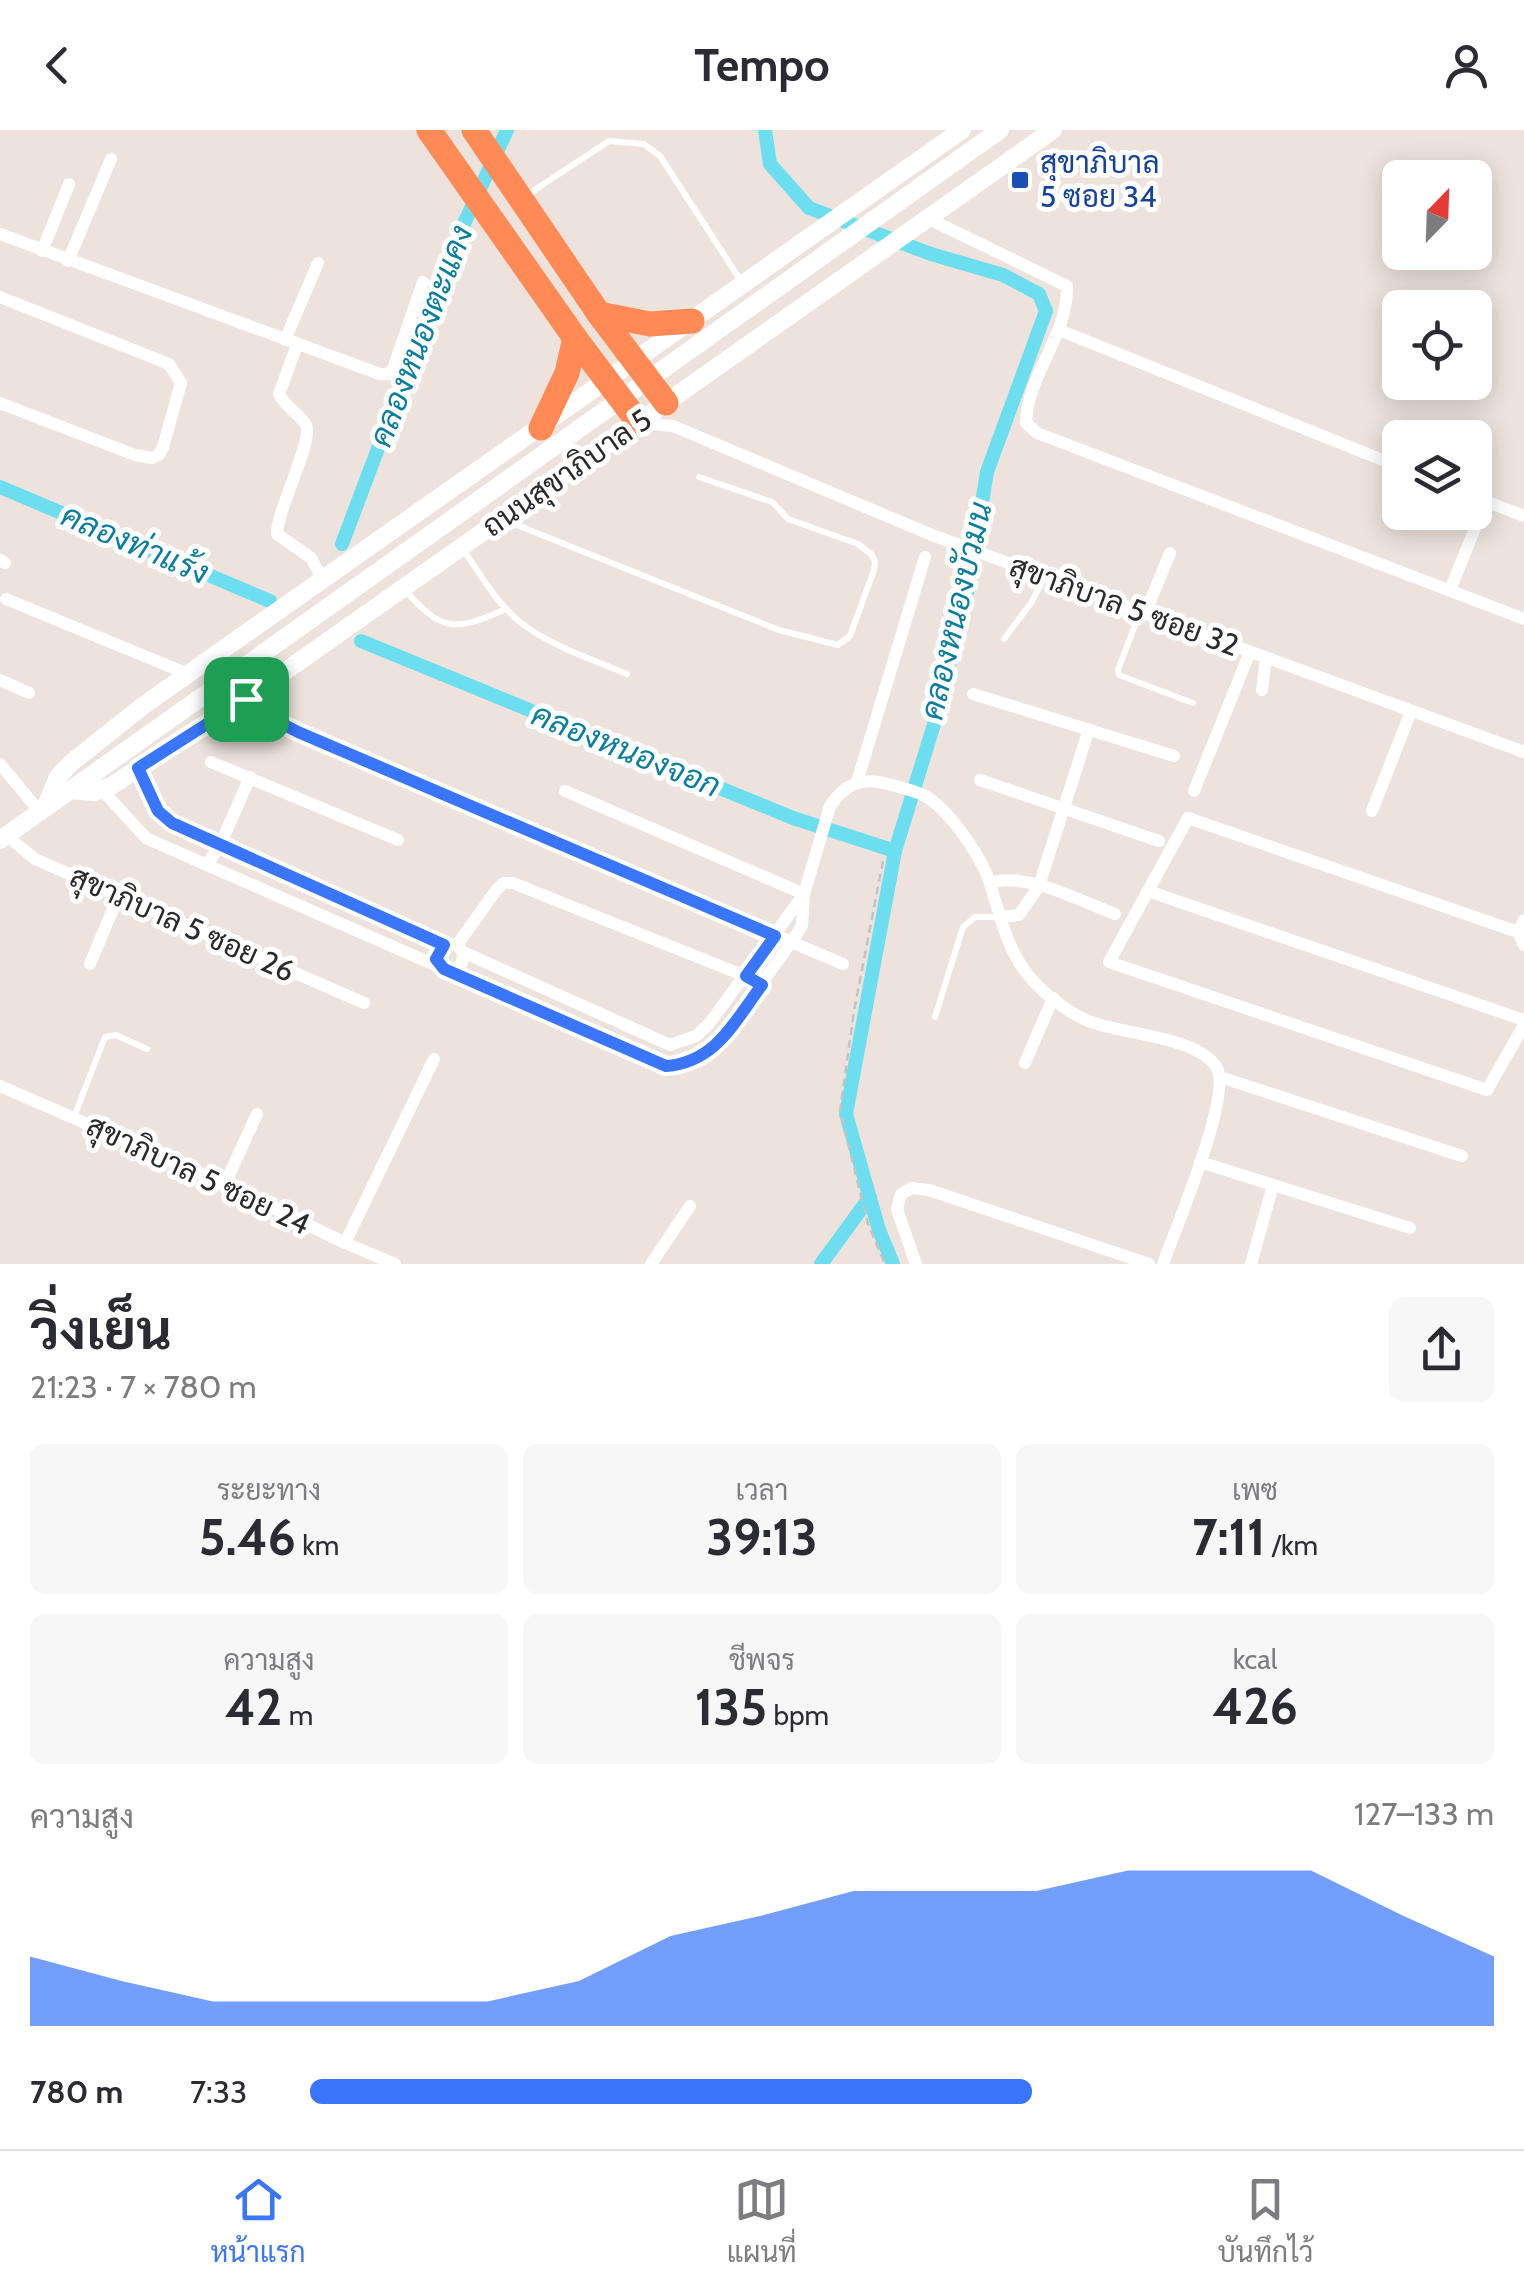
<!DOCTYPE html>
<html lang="th">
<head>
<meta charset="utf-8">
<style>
	:root { --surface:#fff; --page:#f7f7f7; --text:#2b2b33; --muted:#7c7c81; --line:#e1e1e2; --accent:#3976fc }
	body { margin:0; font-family:Cabin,Sarabun,sans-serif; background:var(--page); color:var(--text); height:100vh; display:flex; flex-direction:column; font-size:38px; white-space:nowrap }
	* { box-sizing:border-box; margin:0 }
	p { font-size:32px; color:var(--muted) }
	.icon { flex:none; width:55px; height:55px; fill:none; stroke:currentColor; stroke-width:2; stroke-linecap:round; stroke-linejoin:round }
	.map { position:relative; height:1134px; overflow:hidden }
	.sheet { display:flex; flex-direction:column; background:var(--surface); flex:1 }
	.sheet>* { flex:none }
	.needle { width:65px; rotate:23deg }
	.tools { position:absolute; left:1382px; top:30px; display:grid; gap:20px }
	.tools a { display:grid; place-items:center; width:110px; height:110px; border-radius:15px; background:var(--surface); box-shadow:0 5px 25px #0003; font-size:50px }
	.pin { position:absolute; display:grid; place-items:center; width:85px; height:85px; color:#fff; margin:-42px; border-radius:20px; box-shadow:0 5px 15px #0006 }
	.round { display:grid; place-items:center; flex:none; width:105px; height:105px; border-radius:15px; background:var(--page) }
	.overview { display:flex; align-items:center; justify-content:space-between; height:170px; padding:0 30px }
	h1 { font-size:55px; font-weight:700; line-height:75px }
	.stats { display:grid; grid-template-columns:repeat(3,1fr); gap:15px; height:170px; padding:10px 30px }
	.stats div { display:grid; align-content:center; border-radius:15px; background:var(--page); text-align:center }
	.stats b { font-size:50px; font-weight:700 }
	.stats small { font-size:28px; font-weight:400 }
	.stats p { font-size:28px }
	.chart { height:280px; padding:20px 30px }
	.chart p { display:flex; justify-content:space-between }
	.chart svg { width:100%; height:180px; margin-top:10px; fill:var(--accent); opacity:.7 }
	ul { padding:0 30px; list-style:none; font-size:32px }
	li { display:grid; grid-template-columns:160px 120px 1fr; align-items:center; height:75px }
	li i { height:25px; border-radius:12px; background:var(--accent) }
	header { display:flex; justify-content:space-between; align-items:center; height:130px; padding:0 30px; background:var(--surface); font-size:45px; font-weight:700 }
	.dock { display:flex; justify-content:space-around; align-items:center; height:140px; border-top:2px solid var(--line); background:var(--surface); font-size:28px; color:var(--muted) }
	.dock a { display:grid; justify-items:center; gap:5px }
	.dock .current { color:var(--accent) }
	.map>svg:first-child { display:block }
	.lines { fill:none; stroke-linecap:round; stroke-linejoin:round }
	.canal { stroke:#6ddef0; stroke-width:14 }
	.path { stroke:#c3c3c3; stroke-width:2.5; stroke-dasharray:8 5; stroke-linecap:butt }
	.lane { stroke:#fff; stroke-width:6 }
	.street { stroke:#fff; stroke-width:12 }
	.secondary { stroke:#fff; stroke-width:18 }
	.highway { stroke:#ff8a55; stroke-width:25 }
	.route-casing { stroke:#fff; stroke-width:20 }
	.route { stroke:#3976fc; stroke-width:12 }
	.transit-dot { fill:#1a4fb4; stroke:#fff; stroke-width:4 }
	.labels { text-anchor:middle; stroke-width:10; stroke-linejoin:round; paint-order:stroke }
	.transit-label { font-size:30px; fill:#164399; stroke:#fff; text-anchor:start }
	.street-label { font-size:30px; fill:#2a2a2a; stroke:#fff }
	.water-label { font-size:32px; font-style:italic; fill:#0b7d9d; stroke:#fff }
</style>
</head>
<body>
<header><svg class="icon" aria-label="back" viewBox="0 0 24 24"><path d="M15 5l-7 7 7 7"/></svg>Tempo<svg class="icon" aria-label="person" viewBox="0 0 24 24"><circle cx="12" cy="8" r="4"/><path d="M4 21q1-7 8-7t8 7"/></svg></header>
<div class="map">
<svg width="1524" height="1134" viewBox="0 0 1524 1134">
	<rect width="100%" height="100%" fill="#ede3dc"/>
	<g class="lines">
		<g class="canal">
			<polyline points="765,0 770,34 809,78 931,124 1003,145 1039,164 1046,181 987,342 968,459 935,591 895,721 846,984 879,1100 893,1134"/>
			<polyline points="0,357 270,471"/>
			<polyline points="342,414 457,109 507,0"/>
			<polyline points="361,511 793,688 895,721"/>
			<polyline points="821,1134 870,1067"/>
		</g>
		<polyline class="path" points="883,731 854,881 840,981 868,1094 885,1134"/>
		<g class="lane">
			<polyline points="527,65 609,11 644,14 660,26 741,151"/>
			<polyline points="507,391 779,500 838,515 850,506 874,440 875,431 871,424 858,414 788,389 772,372 699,347"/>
			<path d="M462,418c18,25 34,55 58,74 30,24 72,37 107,52"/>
			<path d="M404,459c38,43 50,43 102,20"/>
			<polyline points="1140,482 1118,540 1119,545 1193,573"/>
			<polyline points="1004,509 1031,473 1044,448"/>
			<polyline points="935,887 963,797 975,787 998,787"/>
			<polyline points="74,987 105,907 116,905 147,919"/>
		</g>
		<g class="street">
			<path d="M927,88l140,68c1,50 -40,89 -41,137l11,10 487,186"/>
			<polyline points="0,104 380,244 388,244 393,239 423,152"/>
			<polyline points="42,121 69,54"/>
			<polyline points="68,131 111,29"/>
			<polyline points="0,167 169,234 181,253 163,317 159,325 152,328 135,325 0,273"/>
			<polyline points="1059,200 1400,337"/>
			<polyline points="285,210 318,133"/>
			<path d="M297,215l-18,49c6,13 20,19 27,31 8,15 -29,84 -29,109l34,24 12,22"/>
			<polyline points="639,293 673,296 932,405 1524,622"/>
			<polyline points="1475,367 1524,386"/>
			<polyline points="0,430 5,433"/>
			<polyline points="1450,460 1486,371"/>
			<polyline points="6,469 188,544"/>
			<polyline points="1145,484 1170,423"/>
			<polyline points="0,550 29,563"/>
			<polyline points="1262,560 1266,528"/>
			<polyline points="973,564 1174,626"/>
			<polyline points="246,569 269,587 298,602 843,834"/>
			<polyline points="211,632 398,710"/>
			<polyline points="0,634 40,682"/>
			<polyline points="137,638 158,681 171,693 444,815"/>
			<polyline points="980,650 1159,711"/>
			<polyline points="857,652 925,427"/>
			<path d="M102,660l44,48 61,27 237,104c7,3 13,1 18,-6l1,-11 -6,-7 -9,-2 -10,7 -1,13 7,6"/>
			<polyline points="565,661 804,764"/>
			<polyline points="1194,661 1250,522"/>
			<polyline points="1372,681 1411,581"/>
			<polyline points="6,705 35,729 364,873"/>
			<polyline points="207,735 221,713 250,647"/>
			<path d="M990,752c41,-9 87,18 125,32"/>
			<polyline points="1148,761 1524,890"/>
			<polyline points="999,787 1019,785 1039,756 1089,599"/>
			<polyline points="1524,790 1518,802 1524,815"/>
			<polyline points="1518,802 1188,688 1109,832 1487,960 1524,895"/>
			<polyline points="457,815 497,759 504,753 513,753 750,848"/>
			<polyline points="463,822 670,915 696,906 709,894 804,764"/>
			<polyline points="90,834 118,767"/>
			<path d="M448,840l182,81 36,15 21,-2 15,-7 19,-17 76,-106 5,-9 2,-31 26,-88c15,-23 33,-29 58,-22 12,3 26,6 37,12 24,13 59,64 66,91 9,28 16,60 34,84 14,19 38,38 59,48 33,16 114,16 133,49 15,28 -42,162 -54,196"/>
			<polyline points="1025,933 1053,868"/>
			<polyline points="1220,947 1462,1026"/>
			<polyline points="0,956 225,1054 345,1113 395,1134"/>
			<polyline points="1200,1032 1410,1098"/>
			<polyline points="225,1054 257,984"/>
			<polyline points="345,1113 434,929"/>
			<polyline points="651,1134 690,1076"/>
			<polyline points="916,1134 897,1079 901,1064 912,1058 929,1060 1149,1134"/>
			<polyline points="1251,1134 1273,1055"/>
		</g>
		<g class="secondary">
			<polyline points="69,660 94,662 111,656 246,569 1053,0"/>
			<polyline points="46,676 58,647 71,633 144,575 962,0"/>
			<polyline points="0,710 1000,0"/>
		</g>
		<g class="highway">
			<polyline points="429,0 575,208 639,293"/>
			<polyline points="474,0 599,184 666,273"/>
			<polyline points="599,184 650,194 692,191"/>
			<polyline points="541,298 567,243 575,208"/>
		</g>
	</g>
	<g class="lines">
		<g class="route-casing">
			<path id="route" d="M246,569l23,18 29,15 477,204 -29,40 16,9c-28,37 -46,77 -96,81l-222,-97 -8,-10 8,-14 -272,-122 -14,-12 -20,-43z"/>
		</g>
		<use href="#route" class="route"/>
	</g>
	<rect class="transit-dot" x="1010" y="40" width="20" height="20" rx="5"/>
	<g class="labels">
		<g class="transit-label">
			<text x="1040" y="43">สุขาภิบาล<tspan x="1040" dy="34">5 ซอย 34</tspan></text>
		</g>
		<g class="street-label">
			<text transform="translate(567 343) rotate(-35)" y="10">ถนนสุขาภิบาล 5</text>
			<text transform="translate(1124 476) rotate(20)" y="10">สุขาภิบาล 5 ซอย 32</text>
			<text transform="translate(182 794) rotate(24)" y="10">สุขาภิบาล 5 ซอย 26</text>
			<text transform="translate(198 1045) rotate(25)" y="10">สุขาภิบาล 5 ซอย 24</text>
		</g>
		<g class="water-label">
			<text transform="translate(421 206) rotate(-69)" y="11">คลองหนองตะแคง</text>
			<text transform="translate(135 414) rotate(23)" y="11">คลองท่าแร้ง</text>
			<text transform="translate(956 481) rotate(-77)" y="11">คลองหนองบัวมน</text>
			<text transform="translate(626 620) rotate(22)" y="11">คลองหนองจอก</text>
		</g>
	</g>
</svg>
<div class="tools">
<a><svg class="needle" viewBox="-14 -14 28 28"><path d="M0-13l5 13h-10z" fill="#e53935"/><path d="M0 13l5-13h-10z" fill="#7c7c81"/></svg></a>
<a><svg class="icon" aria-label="locate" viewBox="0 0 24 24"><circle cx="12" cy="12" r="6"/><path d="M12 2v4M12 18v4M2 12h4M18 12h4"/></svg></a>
<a><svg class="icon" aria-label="layers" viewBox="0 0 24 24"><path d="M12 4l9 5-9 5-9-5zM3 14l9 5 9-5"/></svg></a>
</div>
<div class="pin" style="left:246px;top:569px;background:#1e9e55"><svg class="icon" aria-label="arrive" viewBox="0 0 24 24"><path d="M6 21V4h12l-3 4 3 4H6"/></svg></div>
</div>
<section class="sheet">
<div class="overview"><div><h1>วิ่งเย็น</h1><p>21:23 · 7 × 780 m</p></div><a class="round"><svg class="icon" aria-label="share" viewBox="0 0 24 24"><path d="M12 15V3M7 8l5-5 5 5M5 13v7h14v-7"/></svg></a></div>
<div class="stats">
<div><p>ระยะทาง</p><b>5.46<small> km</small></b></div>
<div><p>เวลา</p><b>39:13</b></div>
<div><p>เพซ</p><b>7:11<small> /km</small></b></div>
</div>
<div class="stats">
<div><p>ความสูง</p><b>42<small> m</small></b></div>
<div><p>ชีพจร</p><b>135<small> bpm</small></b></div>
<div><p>kcal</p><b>426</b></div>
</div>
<div class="chart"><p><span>ความสูง</span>127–133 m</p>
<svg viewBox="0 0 160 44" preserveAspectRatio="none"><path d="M0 44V27L10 33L20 38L30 38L40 38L50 38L60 33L70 22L80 17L90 11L100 11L110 11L120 6L130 6L140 6L150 17L160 27V44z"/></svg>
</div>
<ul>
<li><b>780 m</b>7:33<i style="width:61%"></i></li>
</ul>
</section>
<nav class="dock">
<a class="current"><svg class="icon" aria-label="home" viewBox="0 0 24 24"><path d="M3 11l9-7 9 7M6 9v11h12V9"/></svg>หน้าแรก</a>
<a><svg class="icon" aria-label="map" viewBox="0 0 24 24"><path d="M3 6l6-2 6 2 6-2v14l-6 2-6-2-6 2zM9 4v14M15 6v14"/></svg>แผนที่</a>
<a><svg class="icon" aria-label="saved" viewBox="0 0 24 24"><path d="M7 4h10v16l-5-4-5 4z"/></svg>บันทึกไว้</a>
</nav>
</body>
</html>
